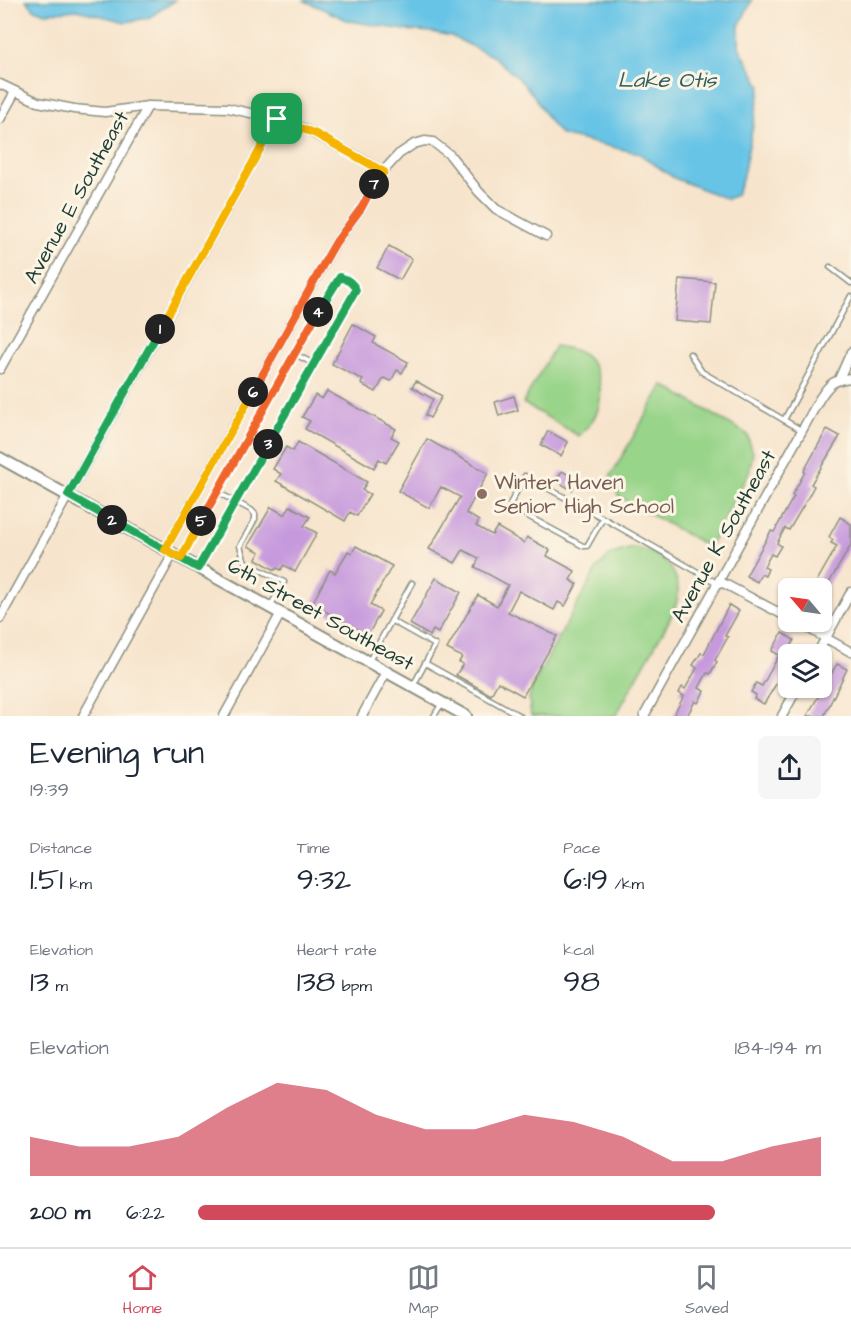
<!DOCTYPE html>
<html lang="en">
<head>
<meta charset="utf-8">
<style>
	:root { --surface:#fff; --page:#f6f6f7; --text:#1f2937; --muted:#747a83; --line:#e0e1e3; --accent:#d1495b }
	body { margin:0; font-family:"Architects Daughter",sans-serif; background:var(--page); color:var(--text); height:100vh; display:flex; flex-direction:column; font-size:22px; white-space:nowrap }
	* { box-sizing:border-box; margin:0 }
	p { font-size:20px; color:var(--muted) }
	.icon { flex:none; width:33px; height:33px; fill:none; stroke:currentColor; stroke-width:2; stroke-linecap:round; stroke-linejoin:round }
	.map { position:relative; height:716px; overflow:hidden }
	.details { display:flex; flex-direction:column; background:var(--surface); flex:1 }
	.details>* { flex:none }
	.needle { width:39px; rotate:299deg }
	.buttons { position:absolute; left:778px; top:578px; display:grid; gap:12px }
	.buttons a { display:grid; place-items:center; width:54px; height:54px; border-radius:9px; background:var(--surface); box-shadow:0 2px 4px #0004; font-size:30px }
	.pin { position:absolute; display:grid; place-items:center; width:51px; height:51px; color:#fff; margin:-26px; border-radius:12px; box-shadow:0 3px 9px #0006 }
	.km { position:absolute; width:30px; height:30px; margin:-15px; border-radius:50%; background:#222; color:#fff; font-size:16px; line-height:30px; text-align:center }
	.round { display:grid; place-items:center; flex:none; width:63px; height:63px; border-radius:9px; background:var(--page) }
	.head { display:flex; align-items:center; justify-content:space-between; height:102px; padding:0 30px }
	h1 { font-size:33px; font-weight:600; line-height:45px }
	.stats { display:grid; grid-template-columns:repeat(3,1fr); gap:9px; height:102px; padding:6px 30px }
	.stats div { display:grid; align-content:center }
	.stats b { font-size:30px; font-weight:600 }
	.stats small { font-size:16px; font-weight:400 }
	.stats p { font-size:16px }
	.chart { height:168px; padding:12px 30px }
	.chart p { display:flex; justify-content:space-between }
	.chart svg { width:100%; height:108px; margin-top:6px; fill:var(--accent); opacity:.7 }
	ul { padding:0 30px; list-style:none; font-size:20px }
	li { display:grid; grid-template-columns:96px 72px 1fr; align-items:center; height:45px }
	li i { height:15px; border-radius:8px; background:var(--accent) }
	.tabs { display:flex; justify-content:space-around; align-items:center; height:84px; border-top:2px solid var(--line); background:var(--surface); font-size:16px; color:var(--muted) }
	.tabs a { display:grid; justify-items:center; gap:3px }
	.tabs .selected { color:var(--accent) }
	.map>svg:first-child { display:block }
	.green { fill:#98d489; stroke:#5c885e; stroke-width:1.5 }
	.water { fill:#68c4e6; stroke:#44808d; stroke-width:1.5 }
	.building { fill:#c699dd }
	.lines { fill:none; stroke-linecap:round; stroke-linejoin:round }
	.service-casing { stroke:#8b9080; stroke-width:7 }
	.minor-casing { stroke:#8b9080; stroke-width:11 }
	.tertiary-casing { stroke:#8b9080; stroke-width:14 }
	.service { stroke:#fff; stroke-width:4 }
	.minor { stroke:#fff; stroke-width:8 }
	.tertiary { stroke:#fff; stroke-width:10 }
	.split-1-casing { stroke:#fff; stroke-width:12 }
	.split-2-casing { stroke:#fff; stroke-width:12 }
	.split-3-casing { stroke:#fff; stroke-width:12 }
	.split-4-casing { stroke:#fff; stroke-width:12 }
	.split-5-casing { stroke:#fff; stroke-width:12 }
	.split-6-casing { stroke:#fff; stroke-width:12 }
	.split-7-casing { stroke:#fff; stroke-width:12 }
	.split-8-casing { stroke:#fff; stroke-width:12 }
	.split-1 { stroke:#f5b400; stroke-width:8 }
	.split-2 { stroke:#22a559; stroke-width:8 }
	.split-3 { stroke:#22a559; stroke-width:8 }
	.split-4 { stroke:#22a559; stroke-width:8 }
	.split-5 { stroke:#f0652b; stroke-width:8 }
	.split-6 { stroke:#f5b400; stroke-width:8 }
	.split-7 { stroke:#f0652b; stroke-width:8 }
	.split-8 { stroke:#f5b400; stroke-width:8 }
	.education-dot { fill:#8d6e63; stroke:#fcf5e5; stroke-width:2 }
	.labels { text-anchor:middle; stroke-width:6; stroke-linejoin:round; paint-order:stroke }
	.street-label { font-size:21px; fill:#1f3d34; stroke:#fcf5e5 }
	.education-label { font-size:21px; fill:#785e54; stroke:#fcf5e5; text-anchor:start }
	.water-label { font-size:22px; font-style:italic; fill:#315f60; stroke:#fcf5e5 }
</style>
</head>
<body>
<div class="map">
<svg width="851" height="716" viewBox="0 0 851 716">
	<rect width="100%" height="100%" fill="#fcf5e5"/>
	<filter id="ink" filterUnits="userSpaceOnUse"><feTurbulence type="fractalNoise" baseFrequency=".0167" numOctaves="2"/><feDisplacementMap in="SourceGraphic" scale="12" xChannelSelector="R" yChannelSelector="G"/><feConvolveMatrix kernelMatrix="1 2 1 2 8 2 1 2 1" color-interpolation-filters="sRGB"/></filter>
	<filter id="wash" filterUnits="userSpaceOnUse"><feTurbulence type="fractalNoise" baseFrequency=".008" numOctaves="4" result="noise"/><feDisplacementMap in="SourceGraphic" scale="24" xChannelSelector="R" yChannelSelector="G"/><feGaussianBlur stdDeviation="1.35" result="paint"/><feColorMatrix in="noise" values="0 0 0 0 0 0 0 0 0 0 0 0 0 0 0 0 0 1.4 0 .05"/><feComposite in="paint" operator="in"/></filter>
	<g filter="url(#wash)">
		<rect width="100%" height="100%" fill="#f7e4cc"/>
		<g class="green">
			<path d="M555,346c12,2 26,4 34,14 13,14 15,42 5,58 -4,7 -10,13 -15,18l-56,-33z"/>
			<polygon points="663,385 747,434 753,453 749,472 709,547 619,497 610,477"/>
			<path d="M632,548c27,1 51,23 45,52 -3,15 -13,29 -20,42 -14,25 -28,49 -41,74h-85l-2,-18 4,-13 64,-117 15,-14z"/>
		</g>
		<g class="water">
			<polygon points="26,0 176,0 148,18 126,22 77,10 46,13 34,9"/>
			<polygon points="303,0 752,0 739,26 739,47 761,86 742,180 736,195 727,199 674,178 638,153 561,135 550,122 534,96 520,80 494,57 451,36 431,32 405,30 349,21"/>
		</g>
		<g id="blocks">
			<g class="building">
				<polygon points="389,246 412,259 400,280 377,268"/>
				<polygon points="679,279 715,282 711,324 675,321"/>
				<polygon points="353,324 376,337 373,343 408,362 402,373 397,370 391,381 384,378 376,392 361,384 363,380 332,364"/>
				<polygon points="416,381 442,396 430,418 425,415 433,399 412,387"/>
				<polygon points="327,391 396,429 391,437 399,441 386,463 379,459 374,468 305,429 310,421 302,417 315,395 322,399"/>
				<polygon points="514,396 518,410 499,416 495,402"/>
				<polygon points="827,429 840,436 811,484 814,486 805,503 789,530 785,528 777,543 781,546 775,556 771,554 764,567 768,569 765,576 761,574 757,582 746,576 771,531 774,532 794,496 792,495 805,472 804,471"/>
				<polygon points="548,431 568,442 561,456 541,445"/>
				<polygon points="427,439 488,473 466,513 479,521 476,526 492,535 497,527 524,543 527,537 550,550 547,556 575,571 570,580 577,584 565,606 558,602 554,610 519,591 508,612 557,636 523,696 498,682 491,695 456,675 463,664 459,662 462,657 447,649 478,595 497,606 508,585 475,567 479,558 463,550 455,563 429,549 460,497 441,487 429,508 398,491"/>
				<polygon points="298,442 367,482 362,490 370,494 357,516 350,512 345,521 276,481 281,474 273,469 286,447 293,451"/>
				<polygon points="562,471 578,480 572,490 556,481"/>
				<polygon points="290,506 310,517 304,526 317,533 295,572 284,565 281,570 277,568 275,570 256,559 260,552 248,546 271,507 285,515"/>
				<polygon points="840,517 851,524 851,545 826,588 813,588 837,546 831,543 833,540 829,537"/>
				<polygon points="356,546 392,566 370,605 381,611 368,635 312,604 330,570 335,573 348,551 352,553"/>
				<polygon points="436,578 461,592 438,633 433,630 430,636 410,624"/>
				<polygon points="729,605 739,611 725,636 728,637 715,660 717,662 710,674 707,673 699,688 704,691 698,703 695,701 687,716 673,716 684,696 679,693 682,687 685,689 697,668 693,665 701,653 704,654"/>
				<polygon points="782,633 794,640 782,663 787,666 764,704 754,699 756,695 751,692 756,683 762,686 779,655 772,651"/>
				<polygon points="837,664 847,669 824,716 807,716"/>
			</g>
		</g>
	</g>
	<g filter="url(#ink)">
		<use href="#blocks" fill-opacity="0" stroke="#8b9080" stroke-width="1.5"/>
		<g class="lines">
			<g class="service-casing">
				<g id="service">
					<polyline points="830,267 851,283"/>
					<polyline points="295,354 314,364"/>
					<polyline points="690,354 702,372 801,430"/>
					<polyline points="784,420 851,296"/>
					<polyline points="603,518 587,546 583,546 511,507 510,504 525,476 603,518 717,583"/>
					<polyline points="182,556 217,492 251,510 255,514 255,519 240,546 245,562 284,582 270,607"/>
					<polyline points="198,567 356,290 350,282 340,277 335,283 218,492"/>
					<polyline points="392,621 435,645 413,686"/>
					<polyline points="369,661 412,583"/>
					<polyline points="425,663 520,716"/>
					<polyline points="434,716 442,703"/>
				</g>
			</g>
			<g class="minor-casing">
				<g id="minor">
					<polyline points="0,84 38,102 74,109 105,112 148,106 228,108 277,119 305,129 360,158 384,172"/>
					<polyline points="0,119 15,92"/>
					<polyline points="0,369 148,106"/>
					<polyline points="839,379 851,352"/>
					<polyline points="165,550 336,242 362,207 376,179 399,154 414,144 425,141 433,142 450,155 479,192 496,209 546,236"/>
					<polyline points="717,584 723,583 789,618"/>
					<polyline points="0,618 277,119"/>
					<polyline points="795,621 851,652"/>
					<polyline points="817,654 851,592"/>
					<polyline points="83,716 173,554"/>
					<polyline points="224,716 281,613"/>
					<polyline points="362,716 386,672"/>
					<path d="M644,716l176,-318c10,-15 13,-18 31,-20"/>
					<polyline points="782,716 798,687"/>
				</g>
			</g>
			<g class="tertiary-casing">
				<polyline id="tertiary" points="0,458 466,716"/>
			</g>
			<use href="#service" class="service"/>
			<use href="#minor" class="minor"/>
			<use href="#tertiary" class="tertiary"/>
		</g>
	</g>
	<g class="lines" filter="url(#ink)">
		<g class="split-1-casing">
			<polyline id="split-1" points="160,329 277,119"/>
		</g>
		<g class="split-2-casing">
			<polyline id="split-2" points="112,520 68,495 160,329"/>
		</g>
		<g class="split-3-casing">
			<polyline id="split-3" points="112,520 198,568 268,444"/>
		</g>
		<g class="split-4-casing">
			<path id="split-4" d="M268,444l88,-154c-3,-7 -9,-11 -16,-13l-22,35"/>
		</g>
		<g class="split-5-casing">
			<polyline id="split-5" points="201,521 318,312"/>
		</g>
		<g class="split-6-casing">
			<polyline id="split-6" points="201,521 181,558 165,550 253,392"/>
		</g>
		<g class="split-7-casing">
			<polyline id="split-7" points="253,392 324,263 336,242 362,207 374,184"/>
		</g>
		<g class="split-8-casing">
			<polyline id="split-8" points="277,119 316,134 384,172 374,184"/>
		</g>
		<use href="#split-1" class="split-1"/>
		<use href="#split-2" class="split-2"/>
		<use href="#split-3" class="split-3"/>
		<use href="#split-4" class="split-4"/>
		<use href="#split-5" class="split-5"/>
		<use href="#split-6" class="split-6"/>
		<use href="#split-7" class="split-7"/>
		<use href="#split-8" class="split-8"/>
	</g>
	<circle class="education-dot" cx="482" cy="494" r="6"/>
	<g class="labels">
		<g class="street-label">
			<text transform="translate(76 197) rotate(-61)" y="7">Avenue E Southeast</text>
			<text transform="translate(723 536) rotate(-61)" y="7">Avenue K Southeast</text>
			<text transform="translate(321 614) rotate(29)" y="7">6th Street Southeast</text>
		</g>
		<g class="education-label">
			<text x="494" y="489">Winter Haven<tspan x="494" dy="24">Senior High School</tspan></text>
		</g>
		<g class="water-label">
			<text x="667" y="87">Lake Otis</text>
		</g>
	</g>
</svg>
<div class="buttons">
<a><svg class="needle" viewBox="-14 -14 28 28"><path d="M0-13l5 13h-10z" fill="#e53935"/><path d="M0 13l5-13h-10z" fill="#747a83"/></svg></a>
<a><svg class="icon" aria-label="layers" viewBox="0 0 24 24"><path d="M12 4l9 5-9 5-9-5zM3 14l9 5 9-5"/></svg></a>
</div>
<div class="pin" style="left:277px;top:119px;background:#1e9e55"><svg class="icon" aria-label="arrive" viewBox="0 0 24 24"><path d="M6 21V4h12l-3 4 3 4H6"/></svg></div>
<b class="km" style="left:160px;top:329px">1</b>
<b class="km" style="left:112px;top:520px">2</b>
<b class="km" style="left:268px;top:444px">3</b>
<b class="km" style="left:318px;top:312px">4</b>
<b class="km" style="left:201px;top:521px">5</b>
<b class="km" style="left:253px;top:392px">6</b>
<b class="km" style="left:374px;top:184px">7</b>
</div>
<section class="details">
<div class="head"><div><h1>Evening run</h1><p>19:39</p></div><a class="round"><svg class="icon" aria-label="share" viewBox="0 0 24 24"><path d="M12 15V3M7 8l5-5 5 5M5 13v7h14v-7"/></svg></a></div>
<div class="stats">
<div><p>Distance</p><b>1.51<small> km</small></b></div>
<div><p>Time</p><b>9:32</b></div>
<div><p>Pace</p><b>6:19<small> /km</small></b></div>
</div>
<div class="stats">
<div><p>Elevation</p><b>13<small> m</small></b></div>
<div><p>Heart rate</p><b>138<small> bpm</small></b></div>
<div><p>kcal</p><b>98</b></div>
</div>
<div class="chart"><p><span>Elevation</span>184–194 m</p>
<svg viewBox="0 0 160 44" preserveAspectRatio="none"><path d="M0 44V28L10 32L20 32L30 28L40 16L50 6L60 9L70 19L80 25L90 25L100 19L110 22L120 28L130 38L140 38L150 32L160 28V44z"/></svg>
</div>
<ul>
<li><b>200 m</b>6:22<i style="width:83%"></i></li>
</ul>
</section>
<nav class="tabs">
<a class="selected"><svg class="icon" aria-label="home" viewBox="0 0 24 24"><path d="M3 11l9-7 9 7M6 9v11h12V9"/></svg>Home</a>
<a><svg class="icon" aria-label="map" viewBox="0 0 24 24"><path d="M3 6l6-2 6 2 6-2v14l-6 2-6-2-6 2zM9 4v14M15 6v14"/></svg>Map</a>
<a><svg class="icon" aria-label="saved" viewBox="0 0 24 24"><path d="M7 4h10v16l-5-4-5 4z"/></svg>Saved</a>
</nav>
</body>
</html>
